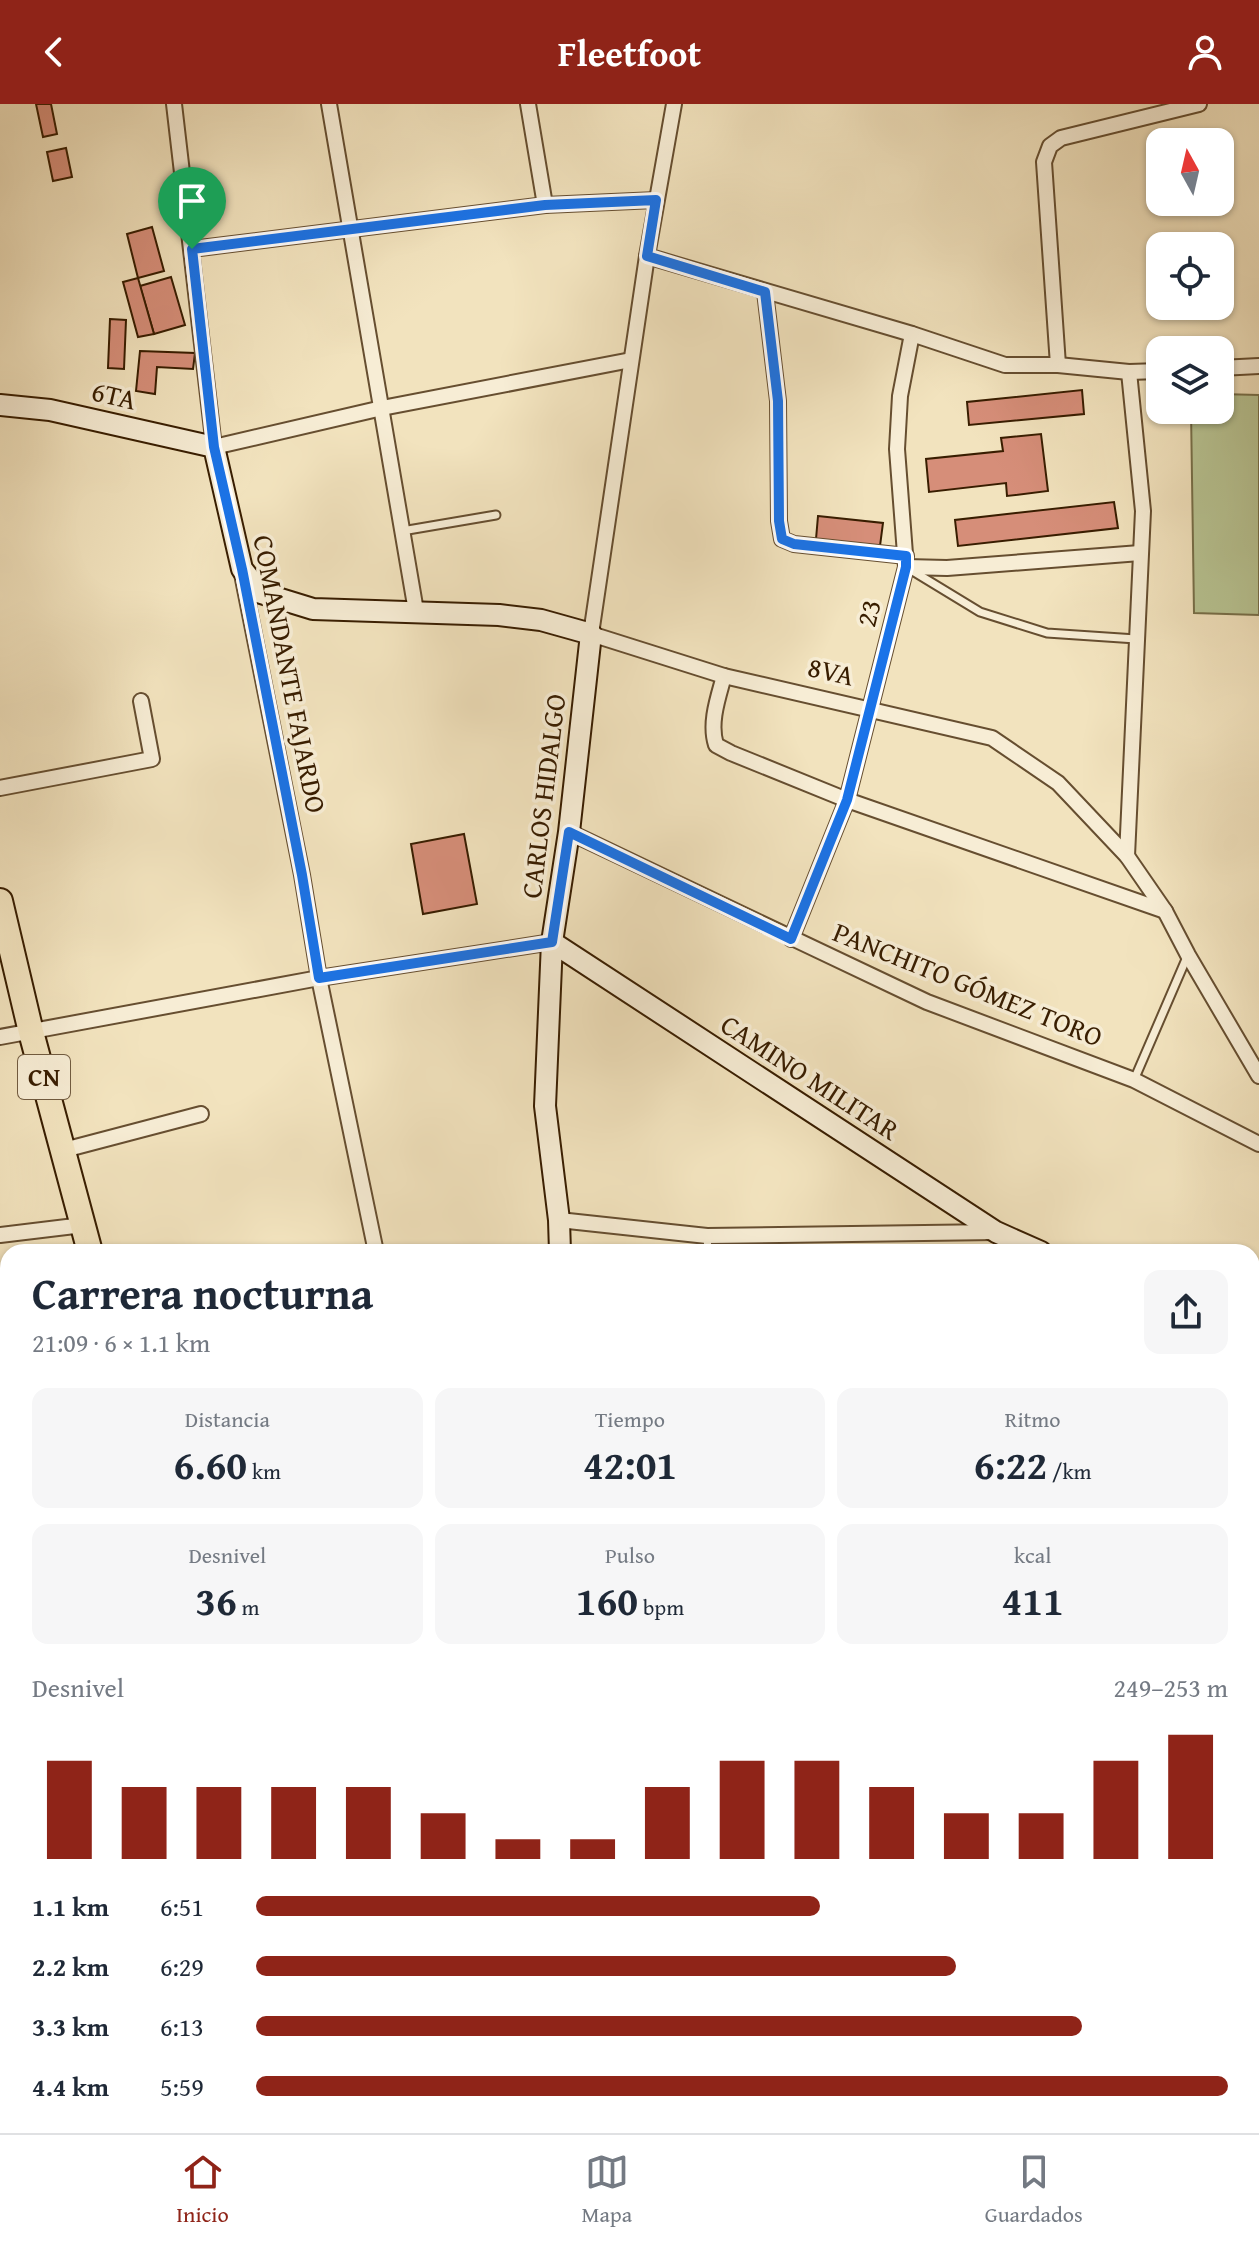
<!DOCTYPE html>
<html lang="es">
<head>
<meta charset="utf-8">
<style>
	:root { --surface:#fff; --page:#f6f6f7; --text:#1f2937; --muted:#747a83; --line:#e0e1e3; --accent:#8f2418 }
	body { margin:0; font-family:"Gentium Book Plus",serif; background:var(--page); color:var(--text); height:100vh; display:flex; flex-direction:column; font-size:30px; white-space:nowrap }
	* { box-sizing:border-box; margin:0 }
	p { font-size:26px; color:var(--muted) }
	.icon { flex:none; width:44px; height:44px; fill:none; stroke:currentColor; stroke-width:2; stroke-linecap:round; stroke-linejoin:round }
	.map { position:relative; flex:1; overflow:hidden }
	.details { position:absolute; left:0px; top:1140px; width:1260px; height:890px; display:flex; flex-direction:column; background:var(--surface); border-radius:24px 24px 0 0; box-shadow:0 2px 6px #0004 }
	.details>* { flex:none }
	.needle { width:52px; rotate:352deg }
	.controls { position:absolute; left:1146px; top:24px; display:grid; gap:16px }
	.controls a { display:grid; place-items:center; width:88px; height:88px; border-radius:16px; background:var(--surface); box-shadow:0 2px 6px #0004; font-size:40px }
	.pin { position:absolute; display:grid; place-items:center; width:68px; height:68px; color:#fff; margin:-82px -34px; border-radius:50% 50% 50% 0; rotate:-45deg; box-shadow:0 0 8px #0007 }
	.pin .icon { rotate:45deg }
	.round { display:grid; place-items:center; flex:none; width:84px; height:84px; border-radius:16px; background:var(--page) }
	.headline { display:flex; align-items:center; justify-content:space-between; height:136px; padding:0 32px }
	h1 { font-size:44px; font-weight:700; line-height:60px }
	.metrics { display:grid; grid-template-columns:repeat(3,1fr); gap:12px; height:136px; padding:8px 32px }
	.metrics div { display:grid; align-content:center; border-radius:16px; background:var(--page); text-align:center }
	.metrics b { font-size:40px; font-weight:700 }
	.metrics small { font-size:22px; font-weight:400 }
	.metrics p { font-size:22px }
	.chart { height:224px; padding:16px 32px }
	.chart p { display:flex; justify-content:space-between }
	.chart svg { width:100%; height:144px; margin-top:8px; stroke:var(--accent); stroke-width:6 }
	ul { padding:0 32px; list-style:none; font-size:26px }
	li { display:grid; grid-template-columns:128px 96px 1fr; align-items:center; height:60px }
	li i { height:20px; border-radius:10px; background:var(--accent) }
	header { display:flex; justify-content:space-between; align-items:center; height:104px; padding:0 32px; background:var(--accent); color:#fff; font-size:36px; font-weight:700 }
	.menu { display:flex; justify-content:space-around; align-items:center; height:112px; border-top:2px solid var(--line); background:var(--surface); font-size:22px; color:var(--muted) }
	.menu a { display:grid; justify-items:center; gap:4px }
	.menu .on { color:var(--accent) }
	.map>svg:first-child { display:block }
	.grass { fill:#b8c493; stroke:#78704a; stroke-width:2 }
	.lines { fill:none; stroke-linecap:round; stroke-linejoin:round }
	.stream { stroke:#737e69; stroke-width:5 }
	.building { fill:#d68e79; stroke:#381d00; stroke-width:2 }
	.lane-casing { stroke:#664e30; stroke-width:11 }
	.street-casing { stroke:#664e30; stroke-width:18 }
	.secondary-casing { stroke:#381d00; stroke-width:24 }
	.primary-casing { stroke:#381d00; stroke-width:28 }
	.lane { stroke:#f7edd5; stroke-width:7 }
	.street { stroke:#f7edd5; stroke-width:14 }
	.secondary { stroke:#f7edd5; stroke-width:20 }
	.primary { stroke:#f2e3be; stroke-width:24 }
	.route-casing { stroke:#fff; stroke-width:16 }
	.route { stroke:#1a73e8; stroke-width:10 }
	.labels { text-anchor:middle; stroke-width:7; stroke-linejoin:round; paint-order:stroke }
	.shield { fill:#f7edd5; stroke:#715b40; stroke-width:2 }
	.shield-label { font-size:26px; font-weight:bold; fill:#381d00 }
	.street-label { font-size:28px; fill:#381d00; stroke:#f7edd5 }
</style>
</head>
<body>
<header><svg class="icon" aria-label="back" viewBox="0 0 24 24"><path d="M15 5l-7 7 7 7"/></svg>Fleetfoot<svg class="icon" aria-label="person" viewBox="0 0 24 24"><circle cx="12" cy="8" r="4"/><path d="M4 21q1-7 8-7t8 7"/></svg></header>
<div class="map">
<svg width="1259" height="2029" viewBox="0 0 1259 2029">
	<rect width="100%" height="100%" fill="#f2e3be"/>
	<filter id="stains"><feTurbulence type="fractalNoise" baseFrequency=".0025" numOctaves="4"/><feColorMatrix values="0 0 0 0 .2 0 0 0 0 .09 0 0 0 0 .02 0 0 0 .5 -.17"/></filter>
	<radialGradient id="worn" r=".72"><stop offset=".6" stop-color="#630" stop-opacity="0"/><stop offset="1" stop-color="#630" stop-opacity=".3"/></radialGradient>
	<polygon class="grass" points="1220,290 1259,291 1259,511 1194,509 1191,306 1220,306"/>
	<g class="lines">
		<g class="stream">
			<polyline points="0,1686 8,1688"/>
			<polyline points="147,2029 148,2022"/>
		</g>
	</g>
	<g class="building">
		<polygon points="36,0 51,0 57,30 43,33"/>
		<polygon points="66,44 72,73 53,77 47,48"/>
		<polygon points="152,123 164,167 138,174 127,130"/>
		<polygon points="171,173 185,221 154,230 140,182"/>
		<polygon points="138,174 154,230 138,233 123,178"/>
		<polygon points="110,215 126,216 124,265 108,264"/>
		<polygon points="140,247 195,249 193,265 157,263 155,290 136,287"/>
		<polygon points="1082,286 1084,310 969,321 967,298"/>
		<polygon points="1041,330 1048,387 1007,392 1006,379 929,388 926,355 1003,347 1001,334"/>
		<polygon points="1114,398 1118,424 958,442 955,416"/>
		<polygon points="818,412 883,419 880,442 816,435"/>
		<polygon points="464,730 477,800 423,810 411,740"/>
	</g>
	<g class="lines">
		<g class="lane-casing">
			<g id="lane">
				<polyline points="402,427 496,411"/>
				<polyline points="911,466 980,508 1047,529 1136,535"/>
				<polyline points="1134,976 1187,853"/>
				<polyline points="707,1132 708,1148"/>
			</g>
		</g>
		<g class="street-casing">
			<g id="street">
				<polyline points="174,0 214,343 382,304 631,256"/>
				<polyline points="329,0 416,507"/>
				<polyline points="528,0 545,101"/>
				<polyline points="674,0 647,152 591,530 724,572 992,634 1058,679 1127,752 1165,807 1188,851 1259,972"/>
				<polyline points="192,145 545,101 656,96"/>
				<polyline points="647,152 912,230 1005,261 1058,261 1129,268 1160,267"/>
				<polyline points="765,188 778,297 779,417 782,435 794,440 906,452"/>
				<polyline points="1058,261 1044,58 1050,42 1061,34 1199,0"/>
				<polyline points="1220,264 1259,262"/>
				<polyline points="906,463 947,464 1140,449"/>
				<polyline points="242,470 302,771 319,874 376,1148"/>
				<path d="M724,572c-6,22 -15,47 -8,69l15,8 116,47 318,111"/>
				<polyline points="0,684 152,655 141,597"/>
				<polyline points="569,728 927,898 1134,976 1259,1040"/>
				<polyline points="1127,752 1143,407 1129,268"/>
				<polyline points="791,835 847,696 906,463 897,345 900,292 912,230"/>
				<polyline points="0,933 319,874 552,838"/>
				<polyline points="64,1046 201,1010"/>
				<polyline points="559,1116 707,1132 996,1128"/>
				<polyline points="0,1131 83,1121"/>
				<polyline points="1252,1291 1259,1280"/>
				<polyline points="0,1417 8,1453"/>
				<polyline points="1252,1530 1259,1529"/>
				<polyline points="0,1613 8,1614"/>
				<polyline points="1252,1802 1259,1802"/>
				<polyline points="0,1837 8,1835"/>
				<polyline points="0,2016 4,2029"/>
				<polyline points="408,2022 410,2029"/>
				<polyline points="512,2022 513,2029"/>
				<polyline points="772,2022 773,2029"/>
				<polyline points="1008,2029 1009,2022"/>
				<polyline points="1211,2029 1211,2022"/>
			</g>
		</g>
		<g class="secondary-casing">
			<g id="secondary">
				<polyline points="0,301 50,306 214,343 242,465 261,489 313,505 499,511 541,516 591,530 569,728 552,838 545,1002 559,1116 560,1148"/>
				<polyline points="552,838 996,1128 1041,1148"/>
				<polyline points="1252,1255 1259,1259"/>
				<polyline points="582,2022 582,2029"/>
			</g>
		</g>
		<g class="primary-casing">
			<g id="primary">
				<polyline points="0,797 31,928 90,1148"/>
				<polyline points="288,2022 290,2029"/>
			</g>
		</g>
		<use href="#lane" class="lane"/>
		<use href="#street" class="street"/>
		<use href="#secondary" class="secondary"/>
		<use href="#primary" class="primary"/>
	</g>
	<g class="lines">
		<g class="route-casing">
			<polygon id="route" points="656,96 647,152 765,188 778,297 779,417 782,435 794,440 906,452 906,463 847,696 791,835 569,728 552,838 319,874 302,771 242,465 214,343 192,145 545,101"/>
		</g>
		<use href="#route" class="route"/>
	</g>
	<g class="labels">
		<rect class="shield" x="18" y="951" width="52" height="44" rx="6"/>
		<g class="shield-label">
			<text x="44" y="982">CN</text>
		</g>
		<g class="street-label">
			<text transform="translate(114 291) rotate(13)" y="10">6TA</text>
			<text transform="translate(868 509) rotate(-76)" y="10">23</text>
			<text transform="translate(831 567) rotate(13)" y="10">8VA</text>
			<text transform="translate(290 570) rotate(79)" y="10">COMANDANTE FAJARDO</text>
			<text transform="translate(543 692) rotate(-83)" y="10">CARLOS HIDALGO</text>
			<text transform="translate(968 880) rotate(22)" y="10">PANCHITO GÓMEZ TORO</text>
			<text transform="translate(810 973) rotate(33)" y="10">CAMINO MILITAR</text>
		</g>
	</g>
	<rect width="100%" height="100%" filter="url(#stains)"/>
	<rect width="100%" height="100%" fill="url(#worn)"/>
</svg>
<div class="controls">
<a><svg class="needle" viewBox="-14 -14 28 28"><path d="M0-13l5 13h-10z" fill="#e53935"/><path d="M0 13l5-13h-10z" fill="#747a83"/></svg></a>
<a><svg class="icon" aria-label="locate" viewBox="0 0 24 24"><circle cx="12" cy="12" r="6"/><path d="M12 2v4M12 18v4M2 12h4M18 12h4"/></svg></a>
<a><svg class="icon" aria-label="layers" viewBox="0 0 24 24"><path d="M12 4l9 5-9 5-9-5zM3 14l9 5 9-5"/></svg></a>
</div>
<div class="pin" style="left:192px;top:145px;background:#1e9e55"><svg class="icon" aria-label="arrive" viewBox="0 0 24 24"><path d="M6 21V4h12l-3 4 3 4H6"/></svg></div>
<section class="details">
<div class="headline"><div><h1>Carrera nocturna</h1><p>21:09 · 6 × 1.1 km</p></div><a class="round"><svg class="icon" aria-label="share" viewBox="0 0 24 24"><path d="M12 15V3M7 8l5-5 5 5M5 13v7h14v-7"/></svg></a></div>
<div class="metrics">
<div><p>Distancia</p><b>6.60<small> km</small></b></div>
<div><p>Tiempo</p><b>42:01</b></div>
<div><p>Ritmo</p><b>6:22<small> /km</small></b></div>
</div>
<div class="metrics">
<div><p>Desnivel</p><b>36<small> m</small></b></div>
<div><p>Pulso</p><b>160<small> bpm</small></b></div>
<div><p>kcal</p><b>411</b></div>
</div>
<div class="chart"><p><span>Desnivel</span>249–253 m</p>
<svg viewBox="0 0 160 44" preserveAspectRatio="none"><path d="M5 44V14M15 44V22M25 44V22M35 44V22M45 44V22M55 44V30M65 44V38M75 44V38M85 44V22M95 44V14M105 44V14M115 44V22M125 44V30M135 44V30M145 44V14M155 44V6"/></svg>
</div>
<ul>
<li><b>1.1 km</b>6:51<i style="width:58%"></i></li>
<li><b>2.2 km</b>6:29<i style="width:72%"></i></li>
<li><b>3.3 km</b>6:13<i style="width:85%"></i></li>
<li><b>4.4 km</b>5:59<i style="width:100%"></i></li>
</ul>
</section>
</div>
<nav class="menu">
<a class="on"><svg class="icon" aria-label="home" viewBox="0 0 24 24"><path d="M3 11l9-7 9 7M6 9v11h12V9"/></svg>Inicio</a>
<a><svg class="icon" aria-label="map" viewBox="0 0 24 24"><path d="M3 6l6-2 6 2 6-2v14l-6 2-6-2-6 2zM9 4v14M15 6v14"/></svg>Mapa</a>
<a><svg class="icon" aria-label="saved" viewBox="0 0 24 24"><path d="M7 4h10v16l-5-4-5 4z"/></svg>Guardados</a>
</nav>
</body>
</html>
